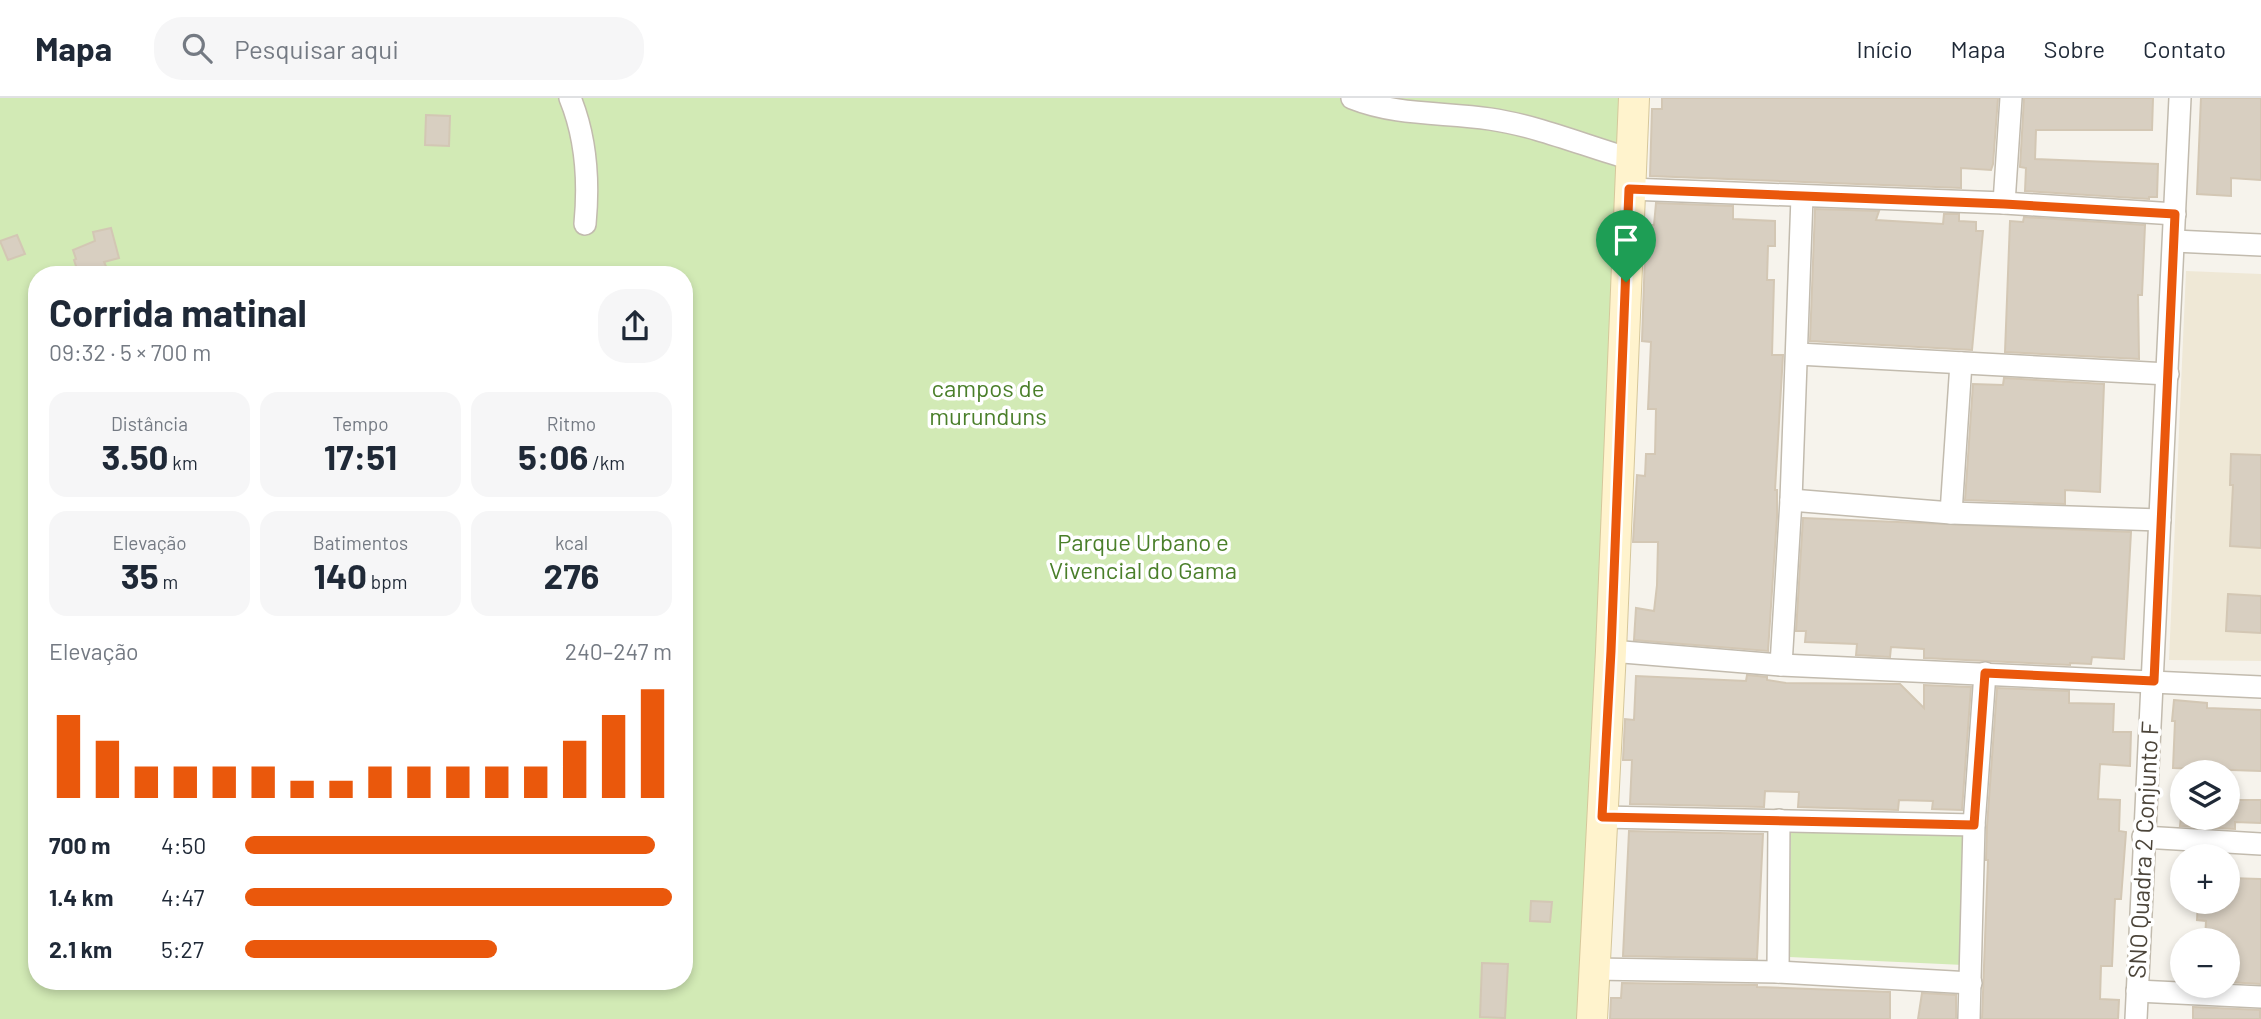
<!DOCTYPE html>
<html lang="pt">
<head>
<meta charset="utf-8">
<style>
	:root { --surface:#fff; --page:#f6f6f7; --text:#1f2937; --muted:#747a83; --line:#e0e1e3; --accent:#ea580c }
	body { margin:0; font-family:Barlow,sans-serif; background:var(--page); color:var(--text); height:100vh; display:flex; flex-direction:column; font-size:26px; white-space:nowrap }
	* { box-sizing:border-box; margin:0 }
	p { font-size:23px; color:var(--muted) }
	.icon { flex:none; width:38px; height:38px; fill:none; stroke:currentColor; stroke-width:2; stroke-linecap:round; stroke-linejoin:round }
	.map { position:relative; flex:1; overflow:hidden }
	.side { position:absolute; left:28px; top:168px; width:665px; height:724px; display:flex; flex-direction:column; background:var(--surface); border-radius:28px; box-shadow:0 4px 10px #0003 }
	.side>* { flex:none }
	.controls { position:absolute; left:2170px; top:662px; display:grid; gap:14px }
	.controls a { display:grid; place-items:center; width:70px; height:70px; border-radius:50%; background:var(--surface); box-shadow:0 4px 10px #0003; font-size:35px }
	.pin { position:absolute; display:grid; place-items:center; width:60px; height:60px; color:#fff; margin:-72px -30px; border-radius:50% 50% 50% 0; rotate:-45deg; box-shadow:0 0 7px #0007 }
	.pin .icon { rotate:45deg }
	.round { display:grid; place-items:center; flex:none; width:74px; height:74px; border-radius:28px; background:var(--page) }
	.head { display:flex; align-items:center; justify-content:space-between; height:119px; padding:0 21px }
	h1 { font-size:38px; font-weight:700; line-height:52px }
	.stats { display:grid; grid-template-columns:repeat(3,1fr); gap:10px; height:119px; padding:7px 21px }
	.stats div { display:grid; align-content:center; border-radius:18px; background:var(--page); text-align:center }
	.stats b { font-size:35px; font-weight:700 }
	.stats small { font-size:19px; font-weight:400 }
	.stats p { font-size:19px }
	.chart { height:196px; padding:14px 21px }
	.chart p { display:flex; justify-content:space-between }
	.chart svg { width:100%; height:126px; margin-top:7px; stroke:var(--accent); stroke-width:6 }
	ul { padding:0 21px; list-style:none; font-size:23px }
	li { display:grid; grid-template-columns:112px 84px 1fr; align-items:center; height:52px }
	li i { height:18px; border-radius:9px; background:var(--accent) }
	header { display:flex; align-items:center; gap:42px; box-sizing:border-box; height:98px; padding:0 35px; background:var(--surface); border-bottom:2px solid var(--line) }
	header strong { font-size:33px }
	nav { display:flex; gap:38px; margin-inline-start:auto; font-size:24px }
	.search { width:490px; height:63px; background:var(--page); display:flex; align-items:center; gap:18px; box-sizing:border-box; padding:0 24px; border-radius:28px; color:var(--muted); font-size:26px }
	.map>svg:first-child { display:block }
	.education { fill:#efe8d6 }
	.green { fill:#d2eab5; fill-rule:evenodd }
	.building { fill:#d8cfc1; stroke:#d3c7b4; stroke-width:2 }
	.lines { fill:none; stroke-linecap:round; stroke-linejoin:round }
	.street-casing { stroke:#c2bbae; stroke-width:24 }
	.secondary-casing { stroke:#d6c79b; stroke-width:32 }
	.street { stroke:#fff; stroke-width:21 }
	.secondary { stroke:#fff3cd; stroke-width:30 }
	.route-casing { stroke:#fff; stroke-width:14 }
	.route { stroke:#ea580c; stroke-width:9 }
	.labels { text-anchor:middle; stroke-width:7; stroke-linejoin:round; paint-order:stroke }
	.park-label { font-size:24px; fill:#4a7f2a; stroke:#fff }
	.street-label { font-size:24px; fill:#4b4439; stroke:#fff }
</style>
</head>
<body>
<header>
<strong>Mapa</strong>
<div class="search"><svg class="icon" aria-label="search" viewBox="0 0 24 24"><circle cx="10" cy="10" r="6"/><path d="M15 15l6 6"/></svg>Pesquisar aqui</div>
<nav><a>Início</a><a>Mapa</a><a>Sobre</a><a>Contato</a></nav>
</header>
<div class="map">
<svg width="2261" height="921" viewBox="0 0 2261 921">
	<rect width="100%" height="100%" fill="#f6f3ec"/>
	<polygon class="education" points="2186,173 2261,176 2261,563 2169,562"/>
	<g class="green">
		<path d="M0,0h1623l-43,921h-1580zM37,177h647v707h-647z"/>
		<polygon points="1791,727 1966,732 1964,867 1789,859"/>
	</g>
	<g class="building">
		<polygon points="1662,0 1998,0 1993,66 1991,72 1961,70 1961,90 1650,78 1652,11 1662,11"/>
		<polygon points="2024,0 2153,0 2152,32 2036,32 2035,61 2158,66 2157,99 2149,99 2149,101 2025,93 2026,70 2020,69"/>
		<polygon points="2201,0 2261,0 2261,82 2231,80 2231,98 2197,96"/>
		<polygon points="426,17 450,18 449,48 425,47"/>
		<polygon points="1656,105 1733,108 1733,121 1775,123 1775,148 1768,148 1767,182 1774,182 1772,257 1783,257 1775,392 1777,392 1777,419 1768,553 1634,542 1636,510 1654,513 1657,487 1658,444 1633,444 1637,377 1645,378 1646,356 1655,356 1656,311 1648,311 1651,244 1642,243 1646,127 1654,127"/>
		<polygon points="1815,111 1879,113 1876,122 1943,126 1944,116 1959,116 1959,123 1976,124 1976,133 1983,133 1972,252 1810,243"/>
		<polygon points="2024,119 2145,127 2142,197 2138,197 2139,261 2005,254 2010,123 2023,124"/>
		<polygon points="111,130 119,160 104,164 110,177 79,177 74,162 76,161 73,152 95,143 93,134"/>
		<polygon points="17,137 25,156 8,162 0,143"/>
		<polygon points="2004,280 2104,286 2100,394 2065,392 2065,406 1965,402 1973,286 2003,287"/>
		<polygon points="2231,356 2261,357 2261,450 2230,448 2233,387 2230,387"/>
		<polygon points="1803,420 2131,434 2124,561 2092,559 2091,566 2070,565 2070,567 1924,560 1924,551 1891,549 1890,559 1856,557 1857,546 1805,544 1806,533 1796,533"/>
		<polygon points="2228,496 2261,498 2261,535 2226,533"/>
		<polygon points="1747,577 1767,579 1767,582 1786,585 1900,586 1924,610 1924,587 1971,589 1962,712 1932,711 1933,703 1899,702 1898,712 1798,709 1799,694 1765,693 1764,709 1630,706 1632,662 1623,662 1625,621 1634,622 1636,578 1746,583"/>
		<polygon points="1997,590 2069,593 2069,605 2114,606 2113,634 2131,634 2130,668 2100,666 2098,701 2120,702 2119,733 2126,734 2121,801 2115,801 2112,868 2101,868 2100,901 2119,902 2118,921 1982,921 1988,762 1986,762 1987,728"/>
		<polygon points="2174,602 2207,605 2207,610 2261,612 2261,673 2173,670 2175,623 2172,623"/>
		<polygon points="2228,702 2261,702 2261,725 2235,724 2235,731 2180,728 2181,719 2228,719"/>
		<polygon points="1629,733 1763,736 1757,861 1623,858"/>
		<polygon points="2228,780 2261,781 2261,886 2228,884 2228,842 2205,842 2206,823 2197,822 2198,803 2228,803"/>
		<polygon points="1531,803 1552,804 1550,824 1530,823"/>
		<polygon points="1482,865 1508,866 1505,920 1480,919"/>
		<polygon points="1622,885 1757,887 1757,889 1890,894 1890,921 1610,921 1611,900 1621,900"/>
		<polygon points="1922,895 1956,897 1956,921 1918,921"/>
		<polygon points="2193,909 2260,912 2260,921 2193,921"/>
	</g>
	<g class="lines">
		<g class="street-casing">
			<g id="street">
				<path d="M570,0c16,39 19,84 15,126"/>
				<path d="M1352,0c45,18 92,14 138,21 48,7 95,27 141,40"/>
				<polyline points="1629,91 2004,105 2175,116"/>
				<polyline points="2004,105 2011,0"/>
				<polyline points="2174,143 2261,147"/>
				<polyline points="1798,256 2168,276"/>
				<polyline points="1791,402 1951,415 2160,422"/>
				<polyline points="1951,415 1961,265"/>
				<polyline points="1611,553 1781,567 2261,589"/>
				<polyline points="1781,567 1791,402 1802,99"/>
				<polyline points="1602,719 1974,727"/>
				<polyline points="2143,739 2261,746"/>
				<polyline points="1594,871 1778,874 1971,885"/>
				<polyline points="1778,874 1779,722"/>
				<polyline points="2137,893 2261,899"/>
				<polyline points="1969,921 1974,727 1985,575"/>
				<polyline points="2136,921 2180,0"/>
			</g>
		</g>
		<g class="secondary-casing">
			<polyline id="secondary" points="1592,921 1611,553 1634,0"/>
		</g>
		<use href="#street" class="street"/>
		<use href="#secondary" class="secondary"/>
	</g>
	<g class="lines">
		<g class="route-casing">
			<polygon id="route" points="1629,91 2004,106 2175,116 2154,583 1985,575 1974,727 1602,719 1611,553"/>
		</g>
		<use href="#route" class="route"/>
	</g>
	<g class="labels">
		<g class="park-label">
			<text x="988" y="299">campos de<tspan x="988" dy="28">murunduns</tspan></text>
			<text x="1143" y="453">Parque Urbano e<tspan x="1143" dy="28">Vivencial do Gama</tspan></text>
		</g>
		<g class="street-label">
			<text transform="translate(2144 752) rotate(-87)" y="8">SNO Quadra 2 Conjunto F</text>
		</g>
	</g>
</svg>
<div class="controls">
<a><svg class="icon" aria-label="layers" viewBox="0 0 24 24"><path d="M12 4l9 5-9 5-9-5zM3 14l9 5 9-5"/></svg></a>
<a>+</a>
<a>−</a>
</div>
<div class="pin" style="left:1626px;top:184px;background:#1e9e55"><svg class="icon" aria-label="arrive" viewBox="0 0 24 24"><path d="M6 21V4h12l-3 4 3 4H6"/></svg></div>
<section class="side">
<div class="head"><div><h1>Corrida matinal</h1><p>09:32 · 5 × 700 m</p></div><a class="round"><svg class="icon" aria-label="share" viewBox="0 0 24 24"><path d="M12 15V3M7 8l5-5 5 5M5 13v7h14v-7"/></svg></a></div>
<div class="stats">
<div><p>Distância</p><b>3.50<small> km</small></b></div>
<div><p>Tempo</p><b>17:51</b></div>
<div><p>Ritmo</p><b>5:06<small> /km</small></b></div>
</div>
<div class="stats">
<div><p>Elevação</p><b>35<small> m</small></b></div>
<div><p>Batimentos</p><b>140<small> bpm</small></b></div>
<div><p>kcal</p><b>276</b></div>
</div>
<div class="chart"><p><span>Elevação</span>240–247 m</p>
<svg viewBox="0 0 160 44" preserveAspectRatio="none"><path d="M5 44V15M15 44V24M25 44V33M35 44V33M45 44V33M55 44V33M65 44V38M75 44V38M85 44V33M95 44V33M105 44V33M115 44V33M125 44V33M135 44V24M145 44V15M155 44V6"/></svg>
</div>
<ul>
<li><b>700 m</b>4:50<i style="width:96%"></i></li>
<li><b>1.4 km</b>4:47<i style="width:100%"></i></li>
<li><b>2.1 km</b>5:27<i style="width:59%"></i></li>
</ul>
</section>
</div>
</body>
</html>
